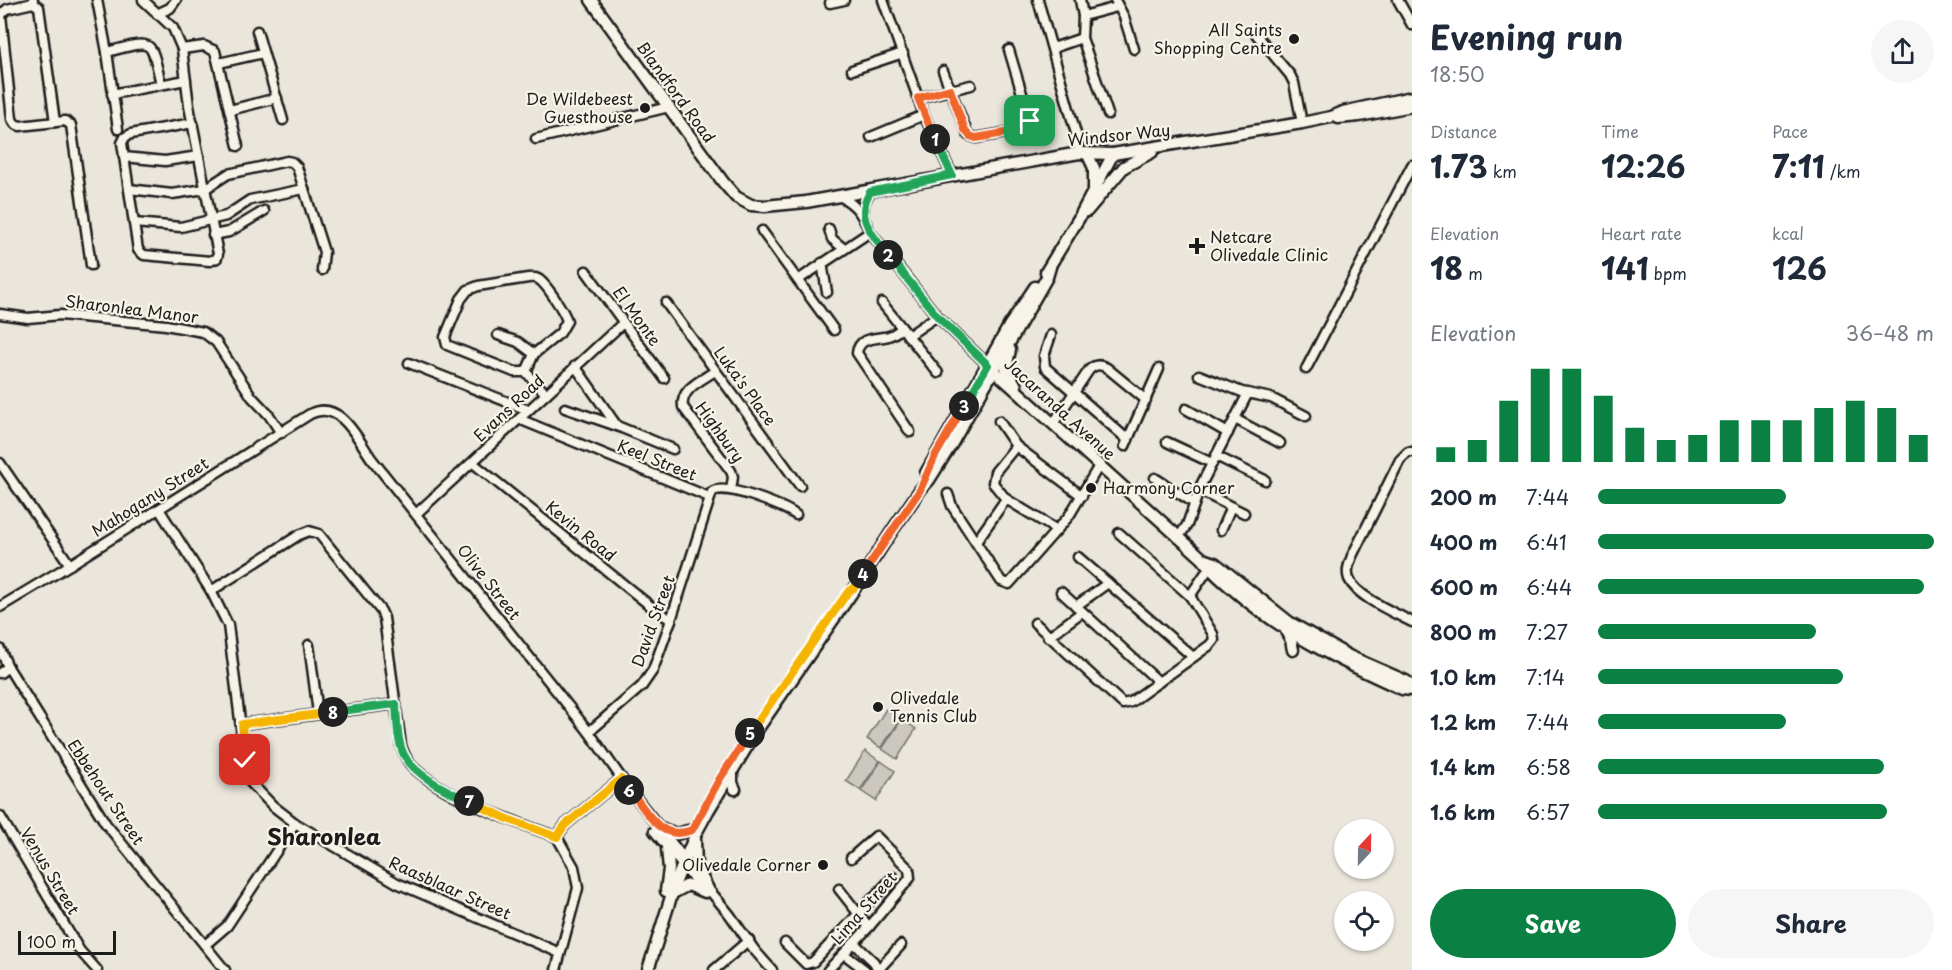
<!DOCTYPE html>
<html lang="en">
<head>
<meta charset="utf-8">
<style>
	:root { --surface:#fff; --page:#f6f6f7; --text:#1f2937; --muted:#747a83; --accent:#0b8043 }
	body { margin:0; font-family:"Playpen Sans",sans-serif; background:var(--page); color:var(--text); height:100vh; display:flex; flex-direction:column; font-size:22px; white-space:nowrap }
	* { box-sizing:border-box; margin:0 }
	p { font-size:20px; color:var(--muted) }
	.icon { flex:none; width:33px; height:33px; fill:none; stroke:currentColor; stroke-width:2; stroke-linecap:round; stroke-linejoin:round }
	.map { position:relative; flex:1; overflow:hidden }
	.drawer { display:flex; flex-direction:column; background:var(--surface); width:540px }
	.drawer>* { flex:none }
	.needle { width:39px; rotate:22deg }
	.controls { position:absolute; left:1334px; top:819px; display:grid; gap:12px }
	.controls a { display:grid; place-items:center; width:60px; height:60px; border-radius:50%; background:var(--surface); box-shadow:0 2px 4px #0004; font-size:30px }
	.scale { position:absolute; left:18px; bottom:15px; width:98px; box-sizing:border-box; padding-left:6px; border:3px solid #1c1c1c; border-top:0; font-size:16px; line-height:21px; white-space:nowrap; color:#1c1c1c; -webkit-text-stroke:4px #f7f3e8; paint-order:stroke }
	.pin { position:absolute; display:grid; place-items:center; width:51px; height:51px; color:#fff; margin:-26px; border-radius:12px; box-shadow:0 3px 9px #0006 }
	.km { position:absolute; width:30px; height:30px; margin:-15px; border-radius:50%; background:#222; color:#fff; font-size:16px; line-height:30px; text-align:center }
	.round { display:grid; place-items:center; flex:none; width:63px; height:63px; border-radius:32px; background:var(--page) }
	.head { display:flex; align-items:center; justify-content:space-between; height:102px; padding:0 18px }
	h1 { font-size:33px; font-weight:700; line-height:45px }
	.stats { display:grid; grid-template-columns:repeat(3,1fr); gap:9px; height:102px; padding:6px 18px }
	.stats div { display:grid; align-content:center }
	.stats b { font-size:30px; font-weight:700 }
	.stats small { font-size:16px; font-weight:400 }
	.stats p { font-size:16px }
	.chart { height:168px; padding:12px 18px }
	.chart p { display:flex; justify-content:space-between }
	.chart svg { width:100%; height:108px; margin-top:6px; stroke:var(--accent); stroke-width:6 }
	.cta { display:flex; gap:12px; margin-top:auto; padding:12px 18px }
	.cta a { flex:1; height:69px; border-radius:36px; background:var(--accent); color:#fff; font-size:24px; font-weight:700; line-height:69px; text-align:center }
	.cta a+a { background:var(--page); color:var(--text) }
	ul { padding:0 18px; list-style:none; font-size:20px }
	li { display:grid; grid-template-columns:96px 72px 1fr; align-items:center; height:45px }
	li i { height:15px; border-radius:8px; background:var(--accent) }
	main { display:flex; flex:1; min-height:0 }
	.map>svg:first-child { display:block }
	.green { fill:#ccc8c0; stroke:#74726e; stroke-width:1.5 }
	.lines { fill:none; stroke-linecap:round; stroke-linejoin:round }
	.minor-casing { stroke:#1c1c1c; stroke-width:13 }
	.tertiary-casing { stroke:#1c1c1c; stroke-width:15 }
	.minor { stroke:#f7f3e8; stroke-width:8 }
	.tertiary { stroke:#f7f3e8; stroke-width:10 }
	.split-1-casing { stroke:#fff; stroke-width:12 }
	.split-2-casing { stroke:#fff; stroke-width:12 }
	.split-3-casing { stroke:#fff; stroke-width:12 }
	.split-4-casing { stroke:#fff; stroke-width:12 }
	.split-5-casing { stroke:#fff; stroke-width:12 }
	.split-6-casing { stroke:#fff; stroke-width:12 }
	.split-7-casing { stroke:#fff; stroke-width:12 }
	.split-8-casing { stroke:#fff; stroke-width:12 }
	.split-9-casing { stroke:#fff; stroke-width:12 }
	.split-1 { stroke:#f0652b; stroke-width:8 }
	.split-2 { stroke:#22a559; stroke-width:8 }
	.split-3 { stroke:#22a559; stroke-width:8 }
	.split-4 { stroke:#f0652b; stroke-width:8 }
	.split-5 { stroke:#f5b400; stroke-width:8 }
	.split-6 { stroke:#f0652b; stroke-width:8 }
	.split-7 { stroke:#f5b400; stroke-width:8 }
	.split-8 { stroke:#22a559; stroke-width:8 }
	.split-9 { stroke:#f5b400; stroke-width:8 }
	.poi-dot { fill:#1c1c1c; stroke:#f7f3e8; stroke-width:2 }
	.labels { text-anchor:middle; stroke-width:4.5; stroke-linejoin:round; paint-order:stroke }
	.poi-label { font-size:16px; fill:#1c1c1c; stroke:#f7f3e8; text-anchor:end }
	.street-label { font-size:16px; fill:#1c1c1c; stroke:#f7f3e8 }
	.district-label { font-size:22px; font-weight:bold; fill:#1c1c1c; stroke:#f7f3e8 }
</style>
</head>
<body>
<main>
<div class="map">
<svg width="1412" height="970" viewBox="0 0 1412 970">
	<rect width="100%" height="100%" fill="#eae6dc"/>
	<filter id="ink" filterUnits="userSpaceOnUse"><feTurbulence type="fractalNoise" baseFrequency=".0167" numOctaves="2"/><feDisplacementMap in="SourceGraphic" scale="12" xChannelSelector="R" yChannelSelector="G"/><feConvolveMatrix kernelMatrix="1 2 1 2 8 2 1 2 1" color-interpolation-filters="sRGB"/></filter>
	<g filter="url(#ink)">
		<g class="green">
			<polygon points="886,709 901,719 881,748 867,739"/>
			<polygon points="902,719 916,729 897,759 882,749"/>
			<polygon points="865,751 880,761 860,790 846,781"/>
			<polygon points="881,761 895,771 876,801 861,791"/>
		</g>
		<g class="lines">
			<g class="minor-casing">
				<g id="minor">
					<polyline points="33,0 33,3 39,7 55,122"/>
					<polyline points="97,0 107,52 118,129"/>
					<polyline points="143,0 173,28 182,49 189,106 218,254 217,258 210,261 144,255 138,250 122,143 125,137 131,134 193,123"/>
					<polyline points="883,0 924,115 952,175"/>
					<polyline points="1038,0 1077,137 1079,153"/>
					<polyline points="1080,0 1083,16 1082,38 1108,114"/>
					<polyline points="1115,0 1124,17 1134,49"/>
					<polyline points="1398,0 1412,25"/>
					<polyline points="33,3 7,9 1,15 12,119 15,124 20,126 65,121 71,125 91,265"/>
					<polyline points="830,3 844,0"/>
					<polyline points="157,14 170,8 176,0"/>
					<polyline points="1083,16 1117,7"/>
					<polyline points="257,31 283,120"/>
					<polyline points="1256,34 1290,75 1294,83 1302,123"/>
					<polyline points="1053,48 1082,38"/>
					<polyline points="182,49 204,46 215,51 238,146"/>
					<path d="M107,52c47,-12 43,-15 54,32"/>
					<polyline points="219,63 263,53"/>
					<polyline points="852,70 903,53"/>
					<polyline points="943,71 968,135 976,138 1022,130 1028,127 1029,117 1009,50"/>
					<polyline points="112,94 186,80"/>
					<polyline points="918,98 971,85"/>
					<polyline points="230,110 277,98"/>
					<polyline points="871,137 924,115"/>
					<polyline points="536,139 669,107"/>
					<polyline points="124,157 165,161 199,156"/>
					<polyline points="129,189 172,194 205,189 228,174 287,161 292,162 297,167 324,252 322,270"/>
					<path d="M841,197c16,8 22,19 29,35l67,84 51,49"/>
					<polyline points="863,216 864,203 870,192"/>
					<polyline points="134,223 181,227 226,216 250,200 304,189"/>
					<polyline points="829,229 832,239 843,248"/>
					<polyline points="762,231 834,330"/>
					<polyline points="213,235 229,232 264,211"/>
					<polyline points="822,263 827,292"/>
					<polyline points="586,271 664,378"/>
					<path d="M528,278c4,0 7,-1 10,1 8,4 27,34 29,42l-7,12 -26,21 -8,18h-12l-67,-27 -2,-8 16,-38 7,-9 10,-4z"/>
					<polyline points="798,280 870,232"/>
					<polyline points="666,303 800,486"/>
					<polyline points="882,303 938,373"/>
					<polyline points="0,314 28,318 60,315 166,325 203,332 216,342 252,397 269,415 281,433"/>
					<path d="M902,328c-5,4 -12,9 -18,9 -12,2 -25,1 -27,16l53,79"/>
					<polyline points="498,335 518,342 534,354"/>
					<polyline points="1051,335 1044,356 1045,367 1128,440"/>
					<polyline points="908,336 937,316"/>
					<polyline points="409,363 528,410"/>
					<polyline points="575,366 617,426"/>
					<polyline points="1306,369 1412,165"/>
					<path d="M715,371c-13,9 -35,18 -32,36l48,64 2,6 -2,13"/>
					<polyline points="526,372 546,394"/>
					<polyline points="1199,375 1242,392 1271,398 1306,416"/>
					<polyline points="565,408 617,426 673,449"/>
					<polyline points="1186,409 1228,433"/>
					<polyline points="519,419 709,497"/>
					<polyline points="1235,419 1280,443"/>
					<polyline points="999,421 1016,446 1082,496"/>
					<path d="M1053,424l36,-54c6,-6 11,-6 18,-2l39,32"/>
					<polyline points="1167,442 1212,463"/>
					<polyline points="1016,446 995,472 993,483 1006,499 1057,530"/>
					<polyline points="1125,446 1159,369"/>
					<path d="M1412,452h-4l-8,8 -48,96c-3,8 -6,15 -3,23 8,18 46,34 63,43"/>
					<polyline points="1216,456 1265,480"/>
					<polyline points="0,463 70,565"/>
					<polyline points="473,463 653,608 671,620"/>
					<polyline points="1155,478 1194,503"/>
					<polyline points="1198,490 1244,513"/>
					<polyline points="948,494 952,506 1001,581 1009,584 1069,516 1100,464"/>
					<polyline points="159,509 211,591 228,625 245,760 247,775 251,783 273,806 295,823 397,883 560,953"/>
					<polyline points="416,514 623,323"/>
					<polyline points="1221,530 1231,507"/>
					<polyline points="1178,538 1187,525 1201,485 1248,393"/>
					<polyline points="976,542 1006,499"/>
					<polyline points="1078,557 1193,657"/>
					<path d="M211,591l88,-56 10,-4 10,3 62,77 3,7 17,127c2,7 5,14 10,20 31,32 105,57 146,72"/>
					<polyline points="1061,592 1159,682"/>
					<polyline points="1190,596 1209,568"/>
					<polyline points="1076,606 1108,583"/>
					<path d="M0,607l60,-36 250,-157c30,-15 47,24 61,44l218,274 40,57 69,87"/>
					<polyline points="1035,623 1123,704 1131,702 1210,645 1214,640 1213,634 1190,596 1119,533"/>
					<polyline points="1048,637 1082,612"/>
					<polyline points="309,645 318,713"/>
					<polyline points="0,649 8,667 106,824 225,970"/>
					<polyline points="0,673 8,667"/>
					<polyline points="242,724 396,704"/>
					<path d="M589,732l53,-46 11,-16 18,-50 41,-128c13,-10 71,14 84,23"/>
					<polyline points="0,816 80,951 97,970"/>
					<polyline points="654,831 703,890"/>
					<polyline points="557,837 565,825 621,779"/>
					<polyline points="706,886 730,915 753,948"/>
					<polyline points="839,889 869,927"/>
					<polyline points="785,943 806,964 813,962 893,877"/>
					<polyline points="854,943 874,962 878,970"/>
					<polyline points="205,945 227,926 295,823"/>
					<polyline points="750,945 772,970"/>
					<polyline points="844,954 865,970"/>
					<polyline points="556,970 578,888 574,867 557,837"/>
					<polyline points="714,970 749,940"/>
					<polyline points="828,970 869,927 910,878 909,869 876,836 851,858"/>
					<polyline points="878,970 901,945"/>
				</g>
			</g>
			<g class="tertiary-casing">
				<g id="tertiary">
					<polyline points="591,0 723,182 736,197 751,205 765,206 806,202 1079,153 1113,154 1302,123 1331,117 1343,112 1412,97"/>
					<polyline points="1338,118 1359,116 1412,106"/>
					<polyline points="1087,153 1094,168 1094,188"/>
					<polyline points="1087,211 1124,167 1152,152"/>
					<polyline points="1046,272 1079,218 1113,154"/>
					<polyline points="1010,350 1006,368 1016,386"/>
					<path d="M988,365l215,194c8,13 21,22 32,32 50,43 107,71 167,98l10,1"/>
					<polyline points="926,473 1009,326 1035,287"/>
					<polyline points="1203,559 1215,563 1289,622 1349,656 1406,681 1412,687"/>
					<polyline points="1286,631 1291,640 1293,650"/>
					<polyline points="732,771 732,783 735,789"/>
					<polyline points="658,827 676,834 692,830"/>
					<polyline points="695,839 696,866 708,889"/>
					<polyline points="666,891 669,869 667,848"/>
					<polyline points="673,893 688,885 705,892"/>
					<polyline points="648,970 676,881 696,833 708,811 757,730 851,594 894,528 920,490 929,480 951,445 1047,277 1050,267"/>
				</g>
			</g>
			<use href="#minor" class="minor"/>
			<use href="#tertiary" class="tertiary"/>
		</g>
	</g>
	<g class="lines" filter="url(#ink)">
		<g class="split-1-casing">
			<polyline id="split-1" points="935,139 918,98 950,89 965,130 970,136 976,138 1022,130 1028,127 1030,121"/>
		</g>
		<g class="split-2-casing">
			<path id="split-2" d="M888,255c-15,-20 -34,-37 -18,-63l82,-17 -17,-36"/>
		</g>
		<g class="split-3-casing">
			<polyline id="split-3" points="888,255 937,316 988,365 964,406"/>
		</g>
		<g class="split-4-casing">
			<polyline id="split-4" points="863,574 920,490 935,456 964,406"/>
		</g>
		<g class="split-5-casing">
			<polyline id="split-5" points="750,733 848,592 854,588 863,574"/>
		</g>
		<g class="split-6-casing">
			<path id="split-6" d="M629,790c19,20 29,53 63,40l27,-50 31,-47"/>
		</g>
		<g class="split-7-casing">
			<polyline id="split-7" points="469,801 510,820 557,837 565,825 621,779 629,790"/>
		</g>
		<g class="split-8-casing">
			<path id="split-8" d="M333,712l63,-8c1,16 1,37 8,51 11,21 45,37 65,46"/>
		</g>
		<g class="split-9-casing">
			<polyline id="split-9" points="245,760 242,724 333,712"/>
		</g>
		<use href="#split-1" class="split-1"/>
		<use href="#split-2" class="split-2"/>
		<use href="#split-3" class="split-3"/>
		<use href="#split-4" class="split-4"/>
		<use href="#split-5" class="split-5"/>
		<use href="#split-6" class="split-6"/>
		<use href="#split-7" class="split-7"/>
		<use href="#split-8" class="split-8"/>
		<use href="#split-9" class="split-9"/>
	</g>
	<g class="poi-dot">
		<circle cx="1294" cy="39" r="6"/>
		<circle cx="645" cy="108" r="6"/>
		<path d="M1194 237h6v6h6v6h-6v6h-6v-6h-6v-6h6z"/>
		<circle cx="1091" cy="488" r="6"/>
		<circle cx="878" cy="707" r="6"/>
		<circle cx="823" cy="865" r="6"/>
	</g>
	<g class="labels">
		<g class="poi-label">
			<text x="1282" y="36">All Saints<tspan x="1282" dy="18">Shopping Centre</tspan></text>
			<text x="633" y="105">De Wildebeest<tspan x="633" dy="18">Guesthouse</tspan></text>
			<text x="1210" y="243" text-anchor="start">Netcare<tspan x="1210" dy="18">Olivedale Clinic</tspan></text>
			<text x="1103" y="494" text-anchor="start">Harmony Corner</text>
			<text x="890" y="704" text-anchor="start">Olivedale<tspan x="890" dy="18">Tennis Club</tspan></text>
			<text x="811" y="871">Olivedale Corner</text>
		</g>
		<g class="street-label">
			<text transform="translate(676 92) rotate(54)" y="6">Blandford Road</text>
			<text transform="translate(1119 135) rotate(-6)" y="6">Windsor Way</text>
			<text transform="translate(132 309) rotate(7)" y="6">Sharonlea Manor</text>
			<text transform="translate(637 316) rotate(54)" y="6">El Monte</text>
			<text transform="translate(745 386) rotate(54)" y="6">Luka's Place</text>
			<text transform="translate(509 408) rotate(-43)" y="6">Evans Road</text>
			<text transform="translate(1060 409) rotate(42)" y="6">Jacaranda Avenue</text>
			<text transform="translate(720 432) rotate(54)" y="6">Highbury</text>
			<text transform="translate(657 460) rotate(22)" y="6">Keel Street</text>
			<text transform="translate(150 497) rotate(-32)" y="6">Mahogany Street</text>
			<text transform="translate(581 531) rotate(39)" y="6">Kevin Road</text>
			<text transform="translate(489 582) rotate(52)" y="6">Olive Street</text>
			<text transform="translate(653 621) rotate(-70)" y="6">David Street</text>
			<text transform="translate(106 792) rotate(56)" y="6">Ebbehout Street</text>
			<text transform="translate(50 871) rotate(59)" y="6">Venus Street</text>
			<text transform="translate(450 888) rotate(24)" y="6">Raasblaar Street</text>
			<text transform="translate(864 908) rotate(-49)" y="6">Lima Street</text>
		</g>
		<g class="district-label">
			<text x="324" y="845">Sharonlea</text>
		</g>
	</g>
</svg>
<div class="controls">
<a><svg class="needle" viewBox="-14 -14 28 28"><path d="M0-13l5 13h-10z" fill="#e53935"/><path d="M0 13l5-13h-10z" fill="#747a83"/></svg></a>
<a><svg class="icon" aria-label="locate" viewBox="0 0 24 24"><circle cx="12" cy="12" r="6"/><path d="M12 2v4M12 18v4M2 12h4M18 12h4"/></svg></a>
</div>
<div class="scale">100 m</div>
<div class="pin" style="left:1030px;top:121px;background:#1e9e55"><svg class="icon" aria-label="arrive" viewBox="0 0 24 24"><path d="M6 21V4h12l-3 4 3 4H6"/></svg></div>
<div class="pin" style="left:245px;top:760px;background:#d93025"><svg class="icon" aria-label="check" viewBox="0 0 24 24"><path d="M5 12l5 5 9-10"/></svg></div>
<b class="km" style="left:935px;top:139px">1</b>
<b class="km" style="left:888px;top:255px">2</b>
<b class="km" style="left:964px;top:406px">3</b>
<b class="km" style="left:863px;top:574px">4</b>
<b class="km" style="left:750px;top:733px">5</b>
<b class="km" style="left:629px;top:790px">6</b>
<b class="km" style="left:469px;top:801px">7</b>
<b class="km" style="left:333px;top:712px">8</b>
</div>
<section class="drawer">
<div class="head"><div><h1>Evening run</h1><p>18:50</p></div><a class="round"><svg class="icon" aria-label="share" viewBox="0 0 24 24"><path d="M12 15V3M7 8l5-5 5 5M5 13v7h14v-7"/></svg></a></div>
<div class="stats">
<div><p>Distance</p><b>1.73<small> km</small></b></div>
<div><p>Time</p><b>12:26</b></div>
<div><p>Pace</p><b>7:11<small> /km</small></b></div>
</div>
<div class="stats">
<div><p>Elevation</p><b>18<small> m</small></b></div>
<div><p>Heart rate</p><b>141<small> bpm</small></b></div>
<div><p>kcal</p><b>126</b></div>
</div>
<div class="chart"><p><span>Elevation</span>36–48 m</p>
<svg viewBox="0 0 160 44" preserveAspectRatio="none"><path d="M5 44V38M15 44V35M25 44V19M35 44V6M45 44V6M55 44V17M65 44V30M75 44V35M85 44V33M95 44V27M105 44V27M115 44V27M125 44V22M135 44V19M145 44V22M155 44V33"/></svg>
</div>
<ul>
<li><b>200 m</b>7:44<i style="width:56%"></i></li>
<li><b>400 m</b>6:41<i style="width:100%"></i></li>
<li><b>600 m</b>6:44<i style="width:97%"></i></li>
<li><b>800 m</b>7:27<i style="width:65%"></i></li>
<li><b>1.0 km</b>7:14<i style="width:73%"></i></li>
<li><b>1.2 km</b>7:44<i style="width:56%"></i></li>
<li><b>1.4 km</b>6:58<i style="width:85%"></i></li>
<li><b>1.6 km</b>6:57<i style="width:86%"></i></li>
</ul>
<div class="cta"><a>Save</a><a>Share</a></div>
</section>
</main>
</body>
</html>
